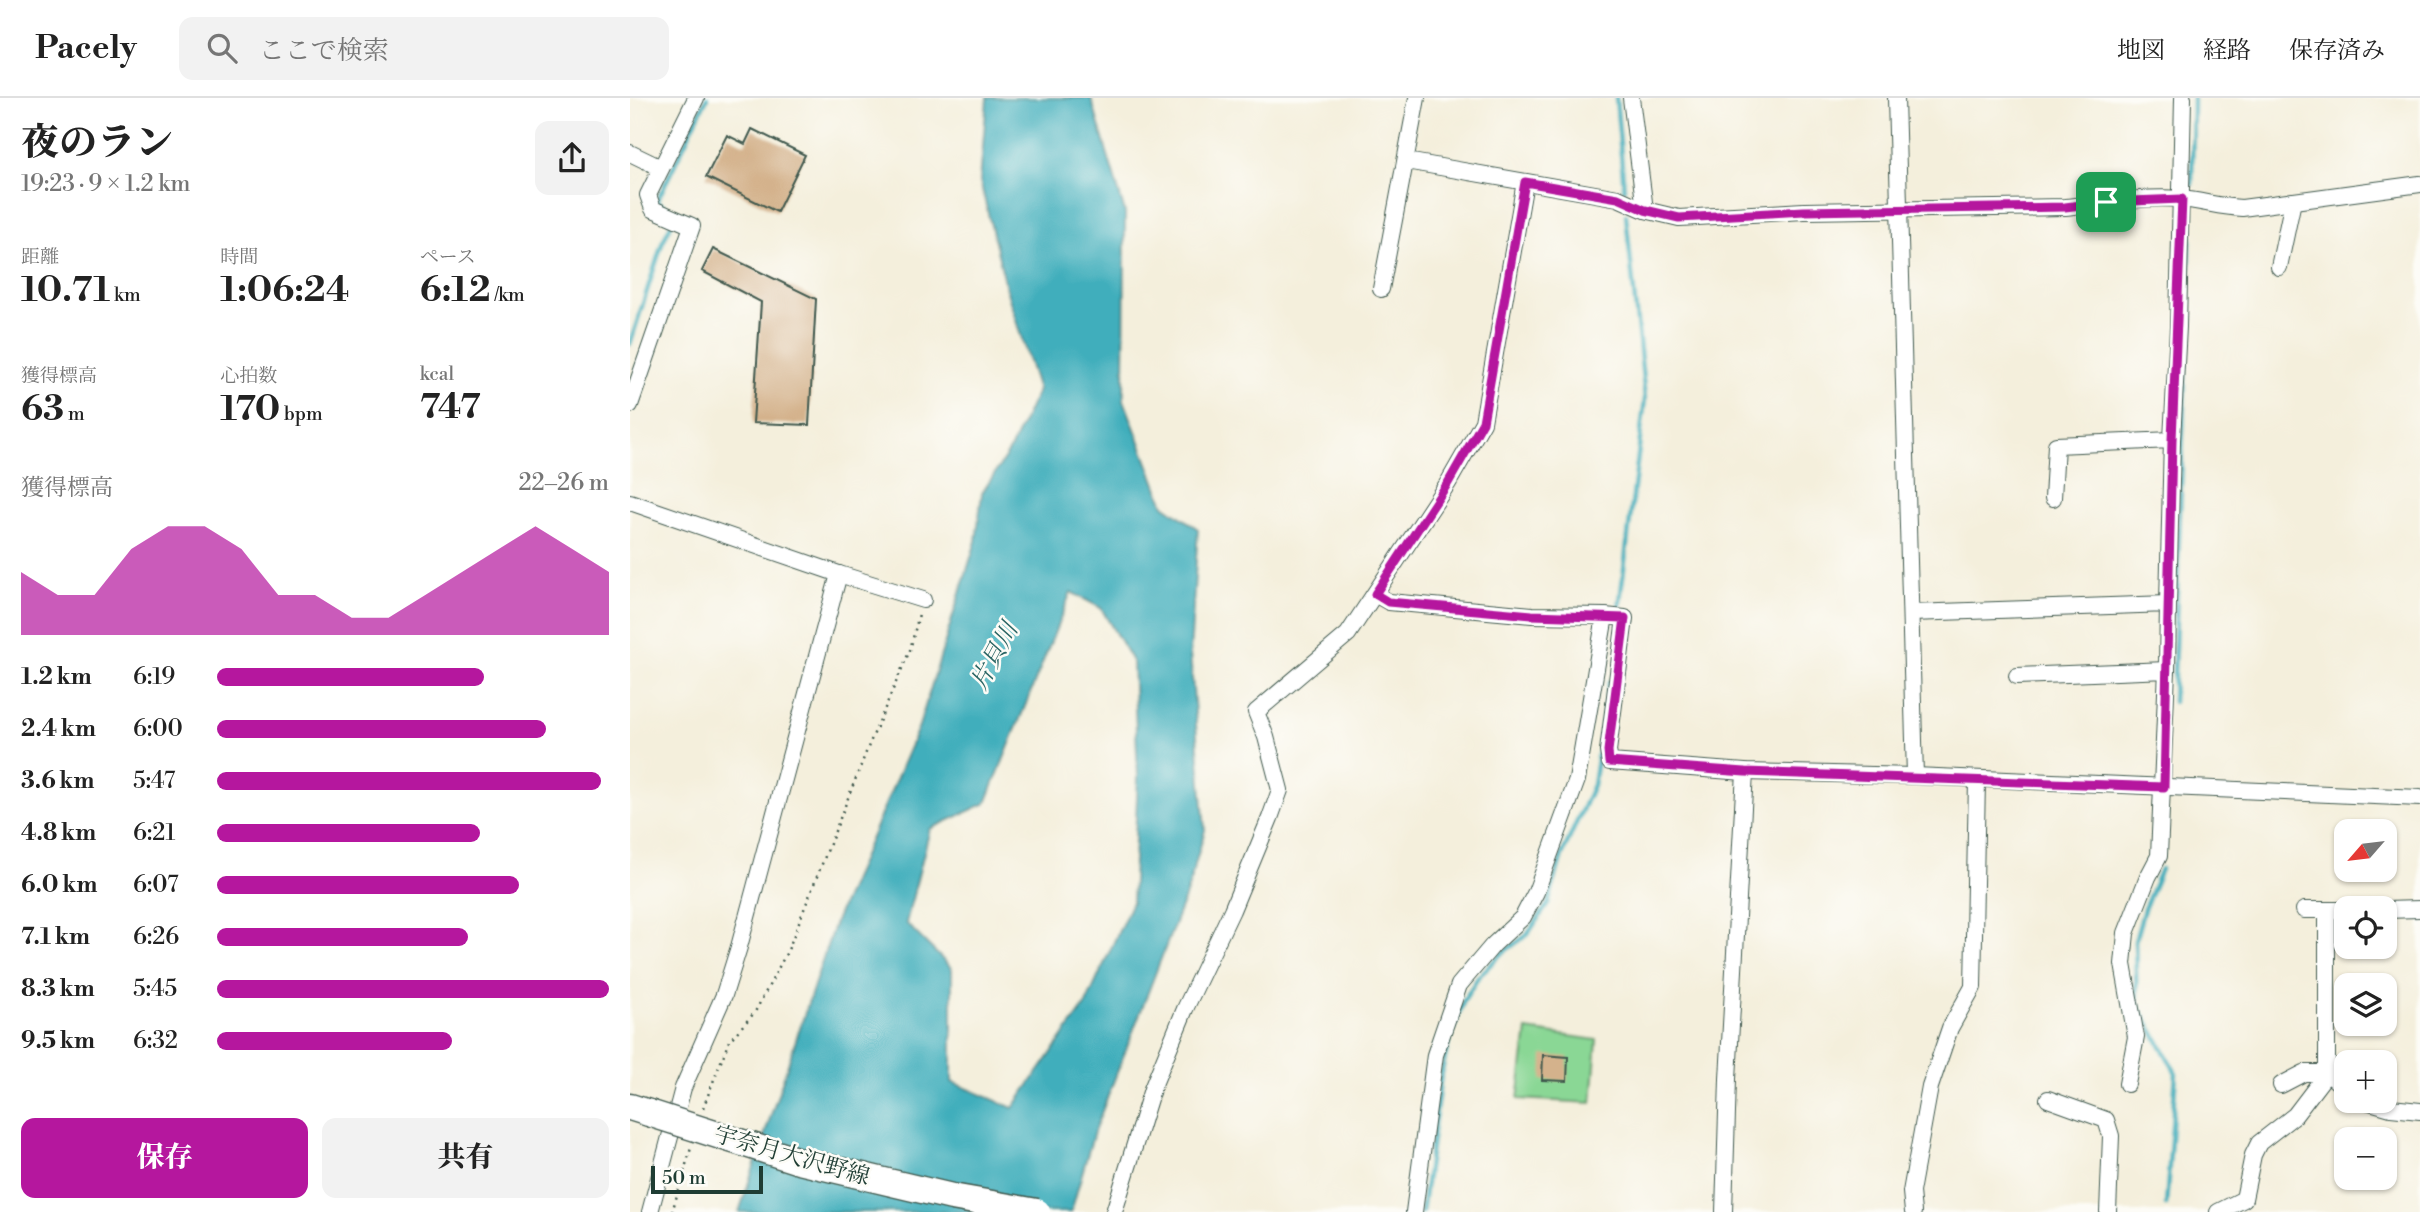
<!DOCTYPE html>
<html lang="ja">
<head>
<meta charset="utf-8">
<style>
	:root { --surface:#fff; --page:#f2f2f2; --text:#222; --muted:#767676; --line:#e0e0e0; --accent:#b5179e }
	body { margin:0; font-family:"Libre Bodoni","Noto Serif JP",serif; background:var(--page); color:var(--text); height:100vh; display:flex; flex-direction:column; font-size:26px; white-space:nowrap }
	* { box-sizing:border-box; margin:0 }
	p { font-size:23px; color:var(--muted) }
	.icon { flex:none; width:38px; height:38px; fill:none; stroke:currentColor; stroke-width:2; stroke-linecap:round; stroke-linejoin:round }
	.map { position:relative; flex:1; overflow:hidden }
	.drawer { display:flex; flex-direction:column; background:var(--surface); width:630px }
	.drawer>* { flex:none }
	.needle { width:46px; rotate:242deg }
	.fabs { position:absolute; left:1704px; top:721px; display:grid; gap:14px }
	.fabs a { display:grid; place-items:center; width:63px; height:63px; border-radius:14px; background:var(--surface); box-shadow:0 2px 5px #0004; font-size:35px }
	.scale { position:absolute; left:21px; bottom:18px; width:112px; box-sizing:border-box; padding-left:7px; border:4px solid #1f3d34; border-top:0; font-size:19px; line-height:24px; white-space:nowrap; color:#1f3d34; -webkit-text-stroke:5px #fdfcf7; paint-order:stroke }
	.pin { position:absolute; display:grid; place-items:center; width:60px; height:60px; color:#fff; margin:-30px; border-radius:14px; box-shadow:0 4px 10px #0006 }
	.round { display:grid; place-items:center; flex:none; width:74px; height:74px; border-radius:14px; background:var(--page) }
	.head { display:flex; align-items:center; justify-content:space-between; height:119px; padding:0 21px }
	h1 { font-size:38px; font-weight:800; line-height:52px }
	.stats { display:grid; grid-template-columns:repeat(3,1fr); gap:10px; height:119px; padding:7px 21px }
	.stats div { display:grid; align-content:center }
	.stats b { font-size:35px; font-weight:800 }
	.stats small { font-size:19px; font-weight:400 }
	.stats p { font-size:19px }
	.chart { height:196px; padding:14px 21px }
	.chart p { display:flex; justify-content:space-between }
	.chart svg { width:100%; height:126px; margin-top:7px; fill:var(--accent); opacity:.7 }
	.primary-button { display:flex; gap:14px; margin-top:auto; padding:14px 21px }
	.primary-button a { flex:1; height:80px; border-radius:14px; background:var(--accent); color:#fff; font-size:28px; font-weight:800; line-height:80px; text-align:center }
	.primary-button a+a { background:var(--page); color:var(--text) }
	ul { padding:0 21px; list-style:none; font-size:23px }
	li { display:grid; grid-template-columns:112px 84px 1fr; align-items:center; height:52px }
	li i { height:18px; border-radius:9px; background:var(--accent) }
	header { display:flex; align-items:center; gap:42px; box-sizing:border-box; height:98px; padding:0 35px; background:var(--surface); border-bottom:2px solid var(--line) }
	header strong { font-size:33px }
	nav { display:flex; gap:38px; margin-inline-start:auto; font-size:24px }
	.search { width:490px; height:63px; background:var(--page); display:flex; align-items:center; gap:18px; box-sizing:border-box; padding:0 24px; border-radius:14px; color:var(--muted); font-size:26px }
	main { display:flex; flex:1; min-height:0 }
	.map>svg:first-child { display:block }
	.green { fill:#8ad795; stroke:#548a64; stroke-width:2 }
	.water { fill:#3faebc; stroke:#2f7678; stroke-width:2; fill-rule:evenodd }
	.lines { fill:none; stroke-linecap:round; stroke-linejoin:round }
	.stream { stroke:#3faebc; stroke-width:4.5 }
	.building { fill:#d4b28c }
	.street-casing { stroke:#3f584d; stroke-width:18 }
	.primary-casing { stroke:#3f584d; stroke-width:29 }
	.path { stroke:#3f584d; stroke-width:2.5; stroke-dasharray:2 5; stroke-linecap:butt }
	.street { stroke:#fff; stroke-width:16 }
	.primary { stroke:#fff; stroke-width:26 }
	.primary-bridge-casing { stroke:#3f584d; stroke-width:29; stroke-linecap:butt }
	.primary-bridge { stroke:#fff; stroke-width:26 }
	.route-casing { stroke:#fff; stroke-width:14 }
	.route { stroke:#b5179e; stroke-width:9 }
	.labels { text-anchor:middle; stroke-width:5; stroke-linejoin:round; paint-order:stroke }
	.street-label { font-size:23px; fill:#1f3d34; stroke:#fdfcf7 }
	.water-label { font-size:24px; font-style:italic; fill:#2a6564; stroke:#fdfcf7 }
</style>
</head>
<body>
<header>
<strong>Pacely</strong>
<div class="search"><svg class="icon" aria-label="search" viewBox="0 0 24 24"><circle cx="10" cy="10" r="6"/><path d="M15 15l6 6"/></svg>ここで検索</div>
<nav><a>地図</a><a>経路</a><a>保存済み</a></nav>
</header>
<main>
<section class="drawer">
<div class="head"><div><h1>夜のラン</h1><p>19:23 · 9 × 1.2 km</p></div><a class="round"><svg class="icon" aria-label="share" viewBox="0 0 24 24"><path d="M12 15V3M7 8l5-5 5 5M5 13v7h14v-7"/></svg></a></div>
<div class="stats">
<div><p>距離</p><b>10.71<small> km</small></b></div>
<div><p>時間</p><b>1:06:24</b></div>
<div><p>ペース</p><b>6:12<small> /km</small></b></div>
</div>
<div class="stats">
<div><p>獲得標高</p><b>63<small> m</small></b></div>
<div><p>心拍数</p><b>170<small> bpm</small></b></div>
<div><p>kcal</p><b>747</b></div>
</div>
<div class="chart"><p><span>獲得標高</span>22–26 m</p>
<svg viewBox="0 0 160 44" preserveAspectRatio="none"><path d="M0 44V22L10 30L20 30L30 14L40 6L50 6L60 14L70 30L80 30L90 38L100 38L110 30L120 22L130 14L140 6L150 14L160 22V44z"/></svg>
</div>
<ul>
<li><b>1.2 km</b>6:19<i style="width:68%"></i></li>
<li><b>2.4 km</b>6:00<i style="width:84%"></i></li>
<li><b>3.6 km</b>5:47<i style="width:98%"></i></li>
<li><b>4.8 km</b>6:21<i style="width:67%"></i></li>
<li><b>6.0 km</b>6:07<i style="width:77%"></i></li>
<li><b>7.1 km</b>6:26<i style="width:64%"></i></li>
<li><b>8.3 km</b>5:45<i style="width:100%"></i></li>
<li><b>9.5 km</b>6:32<i style="width:60%"></i></li>
</ul>
<div class="primary-button"><a>保存</a><a>共有</a></div>
</section>
<div class="map">
<svg width="1790" height="1114" viewBox="0 0 1790 1114">
	<rect width="100%" height="100%" fill="#fdfcf7"/>
	<filter id="ink" filterUnits="userSpaceOnUse"><feTurbulence type="fractalNoise" baseFrequency=".0143" numOctaves="2"/><feDisplacementMap in="SourceGraphic" scale="14" xChannelSelector="R" yChannelSelector="G"/><feConvolveMatrix kernelMatrix="1 2 1 2 8 2 1 2 1" color-interpolation-filters="sRGB"/></filter>
	<filter id="wash" filterUnits="userSpaceOnUse"><feTurbulence type="fractalNoise" baseFrequency=".00686" numOctaves="4" result="noise"/><feDisplacementMap in="SourceGraphic" scale="28" xChannelSelector="R" yChannelSelector="G"/><feGaussianBlur stdDeviation="1.57" result="paint"/><feColorMatrix in="noise" values="0 0 0 0 0 0 0 0 0 0 0 0 0 0 0 0 0 1.4 0 .05"/><feComposite in="paint" operator="in"/></filter>
	<g filter="url(#wash)">
		<rect width="100%" height="100%" fill="#f4efdc"/>
		<polygon class="green" points="897,932 967,942 962,1005 888,1001"/>
		<path class="water" d="M357,0h104l34,115 -1,187 40,105 34,24 -8,125 15,176 -17,59 -94,243 -23,80h-332l97,-293 83,-193 57,-185 6,-48 28,-43 28,-60 -30,-95 -28,-114zM441,494l30,16 32,55 5,113 -6,126 -46,102 -73,104 -61,-26v-113l-46,-46 24,-94 56,-26z"/>
		<g class="lines">
			<g class="stream">
				<polyline points="986,0 994,91"/>
				<polyline points="1562,86 1563,0"/>
				<polyline points="36,109 27,103 77,0"/>
				<polyline points="0,246 32,146 43,122"/>
				<polyline points="989,511 1015,301 996,117"/>
				<polyline points="1543,604 1561,115"/>
				<polyline points="1531,771 1514,811 1505,843 1507,905 1546,975 1536,1107"/>
				<polyline points="792,1114 811,977 819,942 834,902 849,878 871,856 897,837 918,806 932,757 963,687 979,584"/>
			</g>
		</g>
		<g id="blocks">
			<g class="building">
				<polygon points="122,31 175,57 147,114 76,79 97,37 115,46"/>
				<polygon points="83,151 186,201 179,327 123,325 131,204 72,173"/>
				<polygon points="913,957 938,959 937,983 912,982"/>
			</g>
		</g>
	</g>
	<g filter="url(#ink)">
		<use href="#blocks" fill-opacity="0" stroke="#3f584d" stroke-width="2"/>
		<g class="lines">
			<g class="street-casing">
				<g id="street">
					<polyline points="1001,0 1015,112"/>
					<polyline points="1266,0 1285,678"/>
					<polyline points="0,55 31,70"/>
					<path d="M776,63l212,37 27,12 34,8 125,-7 261,-4c38,-4 79,-11 116,-8 21,2 40,8 61,9l178,-24"/>
					<polyline points="1649,169 1663,103"/>
					<polyline points="751,191 787,0"/>
					<polyline points="0,307 62,128 23,111 18,97 66,0"/>
					<polyline points="1542,342 1548,229 1553,0"/>
					<polyline points="1423,400 1426,347 1542,342 1538,506"/>
					<polyline points="0,404 209,476 109,849 94,897 53,990 20,1114"/>
					<polyline points="209,476 293,502"/>
					<polyline points="745,496 759,504 902,517 975,518 947,682 906,794 893,819 863,847 829,887 805,957 784,1114"/>
					<polyline points="1281,515 1538,506 1537,572"/>
					<polyline points="975,518 995,520 978,653 980,664 1115,674 1285,678 1790,700"/>
					<polyline points="1387,578 1537,572 1529,758 1518,779 1496,835 1493,866 1506,939 1497,986"/>
					<polyline points="1674,812 1717,812"/>
					<polyline points="1755,812 1790,811"/>
					<polyline points="1651,987 1674,975 1697,975 1697,812"/>
					<polyline points="1418,1001 1476,1022 1481,1038 1478,1114"/>
					<polyline points="1737,1003 1761,1010 1790,1013"/>
					<polyline points="484,1114 522,991 555,911 602,812 640,720 650,692 636,639 626,614 718,536 818,385 853,324 895,84"/>
					<polyline points="1094,1114 1098,981 1115,674"/>
					<polyline points="1283,1114 1281,1094 1300,989 1320,930 1343,889 1347,682"/>
					<polyline points="1588,1114 1614,1101 1623,1057 1629,1045 1665,1017 1697,975 1717,992"/>
				</g>
			</g>
			<g class="primary-casing">
				<polyline id="primary" points="0,1009 19,1015"/>
			</g>
			<g class="path">
				<polyline points="73,1010 99,943 125,914 158,852 239,647 280,552 289,516"/>
				<polyline points="42,1114 61,1050"/>
			</g>
			<use href="#street" class="street"/>
			<use href="#primary" class="primary"/>
			<g class="primary-bridge-casing">
				<polyline id="primary-bridge" points="19,1015 169,1063 322,1099 407,1114"/>
			</g>
			<use href="#primary-bridge" class="primary-bridge"/>
		</g>
	</g>
	<g class="lines" filter="url(#ink)">
		<g class="route-casing">
			<polygon id="route" points="895,84 988,100 1015,112 1049,120 1174,113 1435,109 1476,104 1552,101 1542,342 1534,689 1115,674 979,664 978,653 995,520 902,517 758,504 745,496 818,385 853,324"/>
		</g>
		<use href="#route" class="route"/>
	</g>
	<g class="labels">
		<g class="street-label">
			<text transform="translate(162 1057) rotate(16)" y="8">宇奈月大沢野線</text>
		</g>
		<g class="water-label">
			<text transform="translate(364 558) rotate(-62)" y="8">片貝川</text>
		</g>
	</g>
</svg>
<div class="fabs">
<a><svg class="needle" viewBox="-14 -14 28 28"><path d="M0-13l5 13h-10z" fill="#e53935"/><path d="M0 13l5-13h-10z" fill="#767676"/></svg></a>
<a><svg class="icon" aria-label="locate" viewBox="0 0 24 24"><circle cx="12" cy="12" r="6"/><path d="M12 2v4M12 18v4M2 12h4M18 12h4"/></svg></a>
<a><svg class="icon" aria-label="layers" viewBox="0 0 24 24"><path d="M12 4l9 5-9 5-9-5zM3 14l9 5 9-5"/></svg></a>
<a>+</a>
<a>−</a>
</div>
<div class="scale">50 m</div>
<div class="pin" style="left:1476px;top:104px;background:#1e9e55"><svg class="icon" aria-label="arrive" viewBox="0 0 24 24"><path d="M6 21V4h12l-3 4 3 4H6"/></svg></div>
</div>
</main>
</body>
</html>
